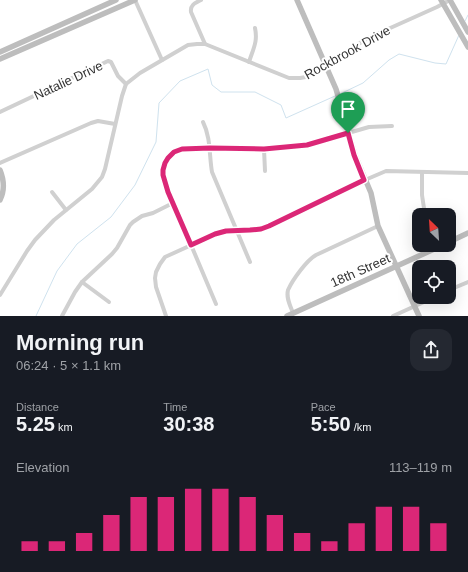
<!DOCTYPE html>
<html lang="en">
<head>
<meta charset="utf-8">
<style>
	:root { --surface:#171b24; --page:#242831; --text:#f1f3f6; --muted:#9ea1a6; --accent:#db2777 }
	body { margin:0; font-family:Helvetica,sans-serif; background:var(--page); color:var(--text); height:100vh; display:flex; flex-direction:column; font-size:15px; white-space:nowrap }
	* { box-sizing:border-box; margin:0 }
	p { font-size:13px; color:var(--muted) }
	.icon { flex:none; width:22px; height:22px; fill:none; stroke:currentColor; stroke-width:2; stroke-linecap:round; stroke-linejoin:round }
	.map { position:relative; height:316px; overflow:hidden }
	.sheet { display:flex; flex-direction:column; background:var(--surface); flex:1 }
	.sheet>* { flex:none }
	.needle { width:26px; rotate:335deg }
	.controls { position:absolute; left:412px; top:208px; display:grid; gap:8px }
	.controls a { display:grid; place-items:center; width:44px; height:44px; border-radius:8px; background:var(--surface); box-shadow:0 4px 16px #0002; font-size:20px }
	.pin { position:absolute; display:grid; place-items:center; width:34px; height:34px; color:#fff; margin:-41px -17px; border-radius:50% 50% 50% 0; rotate:-45deg; box-shadow:0 0 4px #0007 }
	.pin .icon { rotate:45deg }
	.round { display:grid; place-items:center; flex:none; width:42px; height:42px; border-radius:12px; background:var(--page) }
	.summary { display:flex; align-items:center; justify-content:space-between; height:68px; padding:0 16px }
	h1 { font-size:22px; font-weight:800; line-height:30px }
	.figures { display:grid; grid-template-columns:repeat(3,1fr); gap:6px; height:68px; padding:4px 16px }
	.figures div { display:grid; align-content:center }
	.figures b { font-size:20px; font-weight:800 }
	.figures small { font-size:11px; font-weight:400 }
	.figures p { font-size:11px }
	.chart { height:112px; padding:8px 16px }
	.chart p { display:flex; justify-content:space-between }
	.chart svg { width:100%; height:72px; margin-top:4px; stroke:var(--accent); stroke-width:6 }
	.map>svg:first-child { display:block }
	.lines { fill:none; stroke-linecap:round; stroke-linejoin:round }
	.stream { stroke:#cfe2ee; stroke-width:1 }
	.street { stroke:#d0d0d0; stroke-width:4 }
	.secondary { stroke:#bdbdbd; stroke-width:5.5 }
	.route-casing { stroke:#fff; stroke-width:8 }
	.route { stroke:#db2777; stroke-width:5 }
	.labels { text-anchor:middle; stroke-width:4; stroke-linejoin:round; paint-order:stroke }
	.street-label { font-size:13px; fill:#333; stroke:#fff }
</style>
</head>
<body>
<div class="map">
<svg width="468" height="316" viewBox="0 0 468 316">
	<rect width="100%" height="100%" fill="#fff"/>
	<g class="lines">
		<g class="stream">
			<polyline points="465,21 468,15"/>
			<polyline points="340,94 363,83 389,60 399,54 435,63 446,64 459,35"/>
			<polyline points="36,316 57,271 77,244 111,217 135,185 156,142 159,103 180,81 208,69 212,85 221,92 255,92 281,105 286,118 335,96"/>
		</g>
		<g class="street">
			<polyline points="135,0 162,60"/>
			<path d="M201,0c-6,3 -11,5 -10,12l14,32"/>
			<path d="M249,62c4,-13 9,-20 6,-34"/>
			<polyline points="0,112 108,61 111,62 118,76 126,84"/>
			<path d="M203,122c8,16 6,33 9,50l38,90"/>
			<polyline points="264,149 265,171"/>
			<polyline points="0,163 91,123 98,121 115,124"/>
			<polyline points="422,172 422,195 425,215"/>
			<polyline points="52,192 66,210"/>
			<polyline points="82,282 109,302"/>
			<polyline points="449,290 468,282"/>
			<polyline points="0,295 27,251 35,240 54,220 92,189 102,177 105,169 122,96 126,84 140,73 188,45 197,44 205,44 289,78 300,78 306,77 310,75 321,66 340,58 355,46 368,38 437,7 450,0"/>
			<polyline points="216,304 164,181 163,170 165,163 170,155 178,150 182,149 210,148 264,149 307,145 369,127 392,126"/>
			<path d="M293,313c-3,-8 -7,-15 -5,-23 5,-11 19,-30 28,-35l62,-29"/>
			<polyline points="62,316 75,292 82,282 112,254 117,248 130,225 133,222 142,216 153,213 173,203"/>
			<polyline points="166,316 156,287 155,278 156,272 160,264 165,257 220,232 226,231 250,230 261,229 269,226 365,180 386,171 468,173"/>
			<polyline points="393,316 435,297"/>
		</g>
		<g class="secondary">
			<polyline points="297,0 336,89 355,155 371,193 378,226 419,316"/>
			<polyline points="441,0 468,47"/>
			<polyline points="450,0 468,32"/>
			<polyline points="0,52 116,0"/>
			<polyline points="0,59 135,0"/>
			<path d="M0,170c4,10 5,20 0,30"/>
			<polyline points="449,242 468,233"/>
			<polyline points="287,316 443,245"/>
		</g>
	</g>
	<g class="lines">
		<g class="route-casing">
			<polygon id="route" points="348,133 354,155 364,180 269,226 261,229 250,230 226,231 215,234 191,245 168,192 163,175 163,170 165,163 168,158 174,152 182,149 210,148 264,149 307,145"/>
		</g>
		<use href="#route" class="route"/>
	</g>
	<g class="labels">
		<g class="street-label">
			<text transform="translate(347 52) rotate(-29)" y="5">Rockbrook Drive</text>
			<text transform="translate(68 80) rotate(-25)" y="5">Natalie Drive</text>
			<text transform="translate(360 270) rotate(-24)" y="5">18th Street</text>
		</g>
	</g>
</svg>
<div class="controls">
<a><svg class="needle" viewBox="-14 -14 28 28"><path d="M0-13l5 13h-10z" fill="#e53935"/><path d="M0 13l5-13h-10z" fill="#9ea1a6"/></svg></a>
<a><svg class="icon" aria-label="locate" viewBox="0 0 24 24"><circle cx="12" cy="12" r="6"/><path d="M12 2v4M12 18v4M2 12h4M18 12h4"/></svg></a>
</div>
<div class="pin" style="left:348px;top:133px;background:#1e9e55"><svg class="icon" aria-label="arrive" viewBox="0 0 24 24"><path d="M6 21V4h12l-3 4 3 4H6"/></svg></div>
</div>
<section class="sheet">
<div class="summary"><div><h1>Morning run</h1><p>06:24 · 5 × 1.1 km</p></div><a class="round"><svg class="icon" aria-label="share" viewBox="0 0 24 24"><path d="M12 15V3M7 8l5-5 5 5M5 13v7h14v-7"/></svg></a></div>
<div class="figures">
<div><p>Distance</p><b>5.25<small> km</small></b></div>
<div><p>Time</p><b>30:38</b></div>
<div><p>Pace</p><b>5:50<small> /km</small></b></div>
</div>
<div class="chart"><p><span>Elevation</span>113–119 m</p>
<svg viewBox="0 0 160 44" preserveAspectRatio="none"><path d="M5 44V38M15 44V38M25 44V33M35 44V22M45 44V11M55 44V11M65 44V6M75 44V6M85 44V11M95 44V22M105 44V33M115 44V38M125 44V27M135 44V17M145 44V17M155 44V27"/></svg>
</div>
</section>
</body>
</html>
